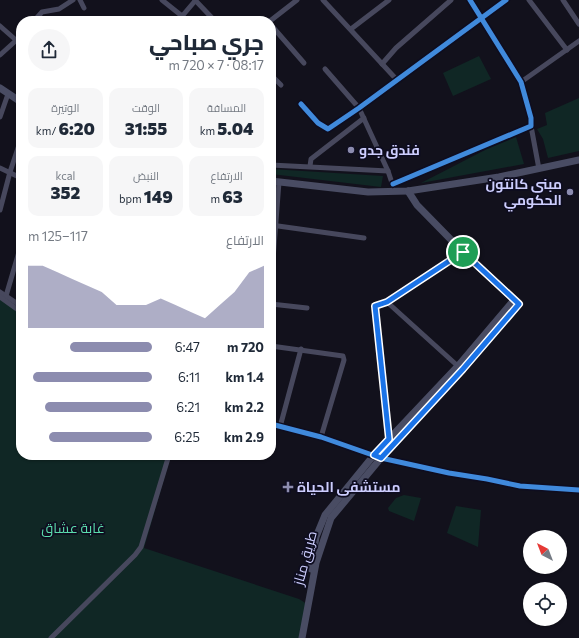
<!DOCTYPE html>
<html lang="ar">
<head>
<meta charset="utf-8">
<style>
	:root { --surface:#fff; --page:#f6f6f7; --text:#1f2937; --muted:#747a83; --accent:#8c8caf }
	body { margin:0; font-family:Commissioner,Cairo,sans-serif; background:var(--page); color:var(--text); direction:rtl; height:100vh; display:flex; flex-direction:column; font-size:15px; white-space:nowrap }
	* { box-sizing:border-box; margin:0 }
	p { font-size:13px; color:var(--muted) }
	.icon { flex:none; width:22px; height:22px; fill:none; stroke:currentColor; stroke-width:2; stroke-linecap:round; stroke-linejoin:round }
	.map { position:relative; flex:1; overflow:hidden; direction:ltr }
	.panel { position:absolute; left:16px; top:16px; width:260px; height:444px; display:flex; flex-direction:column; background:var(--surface); border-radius:16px; box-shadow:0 1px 3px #0004; direction:rtl }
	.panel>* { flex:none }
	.needle { width:26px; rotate:318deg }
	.tools { position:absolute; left:523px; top:530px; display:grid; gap:8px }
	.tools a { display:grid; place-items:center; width:44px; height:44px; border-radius:50%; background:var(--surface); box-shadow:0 1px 3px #0004; font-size:20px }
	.pin { position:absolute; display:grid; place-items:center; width:34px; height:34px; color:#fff; margin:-17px; border:2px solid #fff; border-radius:50%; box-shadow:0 1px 4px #0007 }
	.round { display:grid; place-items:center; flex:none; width:42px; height:42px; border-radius:21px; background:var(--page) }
	.headline { display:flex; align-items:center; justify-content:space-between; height:68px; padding:0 12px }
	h1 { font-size:22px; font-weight:800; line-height:30px }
	.figures { display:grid; grid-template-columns:repeat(3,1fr); gap:6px; height:68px; padding:4px 12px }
	.figures div { display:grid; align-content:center; border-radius:10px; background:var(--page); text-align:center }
	.figures b { font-size:17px; font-weight:800 }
	.figures small { font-size:11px; font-weight:400 }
	.figures p { font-size:11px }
	.chart { height:112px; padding:8px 12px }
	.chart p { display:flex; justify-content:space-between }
	.chart svg { width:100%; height:72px; margin-top:4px; fill:var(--accent); opacity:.7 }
	ul { padding:0 12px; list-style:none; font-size:13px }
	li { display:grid; grid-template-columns:64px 48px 1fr; align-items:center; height:30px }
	li i { height:10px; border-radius:5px; background:var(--accent) }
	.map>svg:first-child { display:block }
	.green { fill:#102725 }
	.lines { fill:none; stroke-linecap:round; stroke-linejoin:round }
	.street { stroke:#47485d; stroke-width:5 }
	.secondary { stroke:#494c63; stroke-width:7 }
	.cycleway-casing { stroke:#0e0d20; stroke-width:8 }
	.cycleway { stroke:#408adc; stroke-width:5 }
	.route-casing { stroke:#fff; stroke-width:8 }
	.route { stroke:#1a73e8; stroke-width:5 }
	.poi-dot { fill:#8c8caf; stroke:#0e0d20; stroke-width:1.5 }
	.labels { text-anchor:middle; stroke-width:3.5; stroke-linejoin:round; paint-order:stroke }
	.poi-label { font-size:14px; font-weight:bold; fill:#cdcefe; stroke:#0e0d20; text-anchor:start }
	.park-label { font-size:14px; fill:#5bddac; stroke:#0e0d20 }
	.street-label { font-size:14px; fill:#cdcefe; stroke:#0e0d20 }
</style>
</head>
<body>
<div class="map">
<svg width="579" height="638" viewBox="0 0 579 638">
	<rect width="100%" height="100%" fill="#12111c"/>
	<g class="green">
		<polygon points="479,56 491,79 453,96 443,73"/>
		<polygon points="579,98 579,151 548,158 543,139 537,129 547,125 545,113"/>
		<polygon points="516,137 524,164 421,183 487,149"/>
		<polygon points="271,169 383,176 381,187 271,174"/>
		<polygon points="0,299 21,313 21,455 171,455 144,548 299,599 307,604 302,638 0,638"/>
		<polygon points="404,495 421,498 414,521 389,511 388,508 396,498"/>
		<polygon points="456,506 481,510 478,547 447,533"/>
	</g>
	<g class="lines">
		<g class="street">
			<polyline points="80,0 84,8"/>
			<polyline points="162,0 182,16"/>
			<polyline points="195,0 215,21"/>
			<polyline points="323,0 397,80"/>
			<polyline points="529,0 567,50"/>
			<polyline points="563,0 579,24"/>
			<polyline points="34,21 42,12 59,9 73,0"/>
			<polyline points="178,21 195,1"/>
			<polyline points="270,21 297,0"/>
			<polyline points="271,25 304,63"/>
			<polyline points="0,26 17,41"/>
			<polyline points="351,29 389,0"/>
			<polyline points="0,55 21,36"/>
			<polyline points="382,64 396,48 451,0"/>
			<polyline points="325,69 359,108 388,171 393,186"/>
			<polyline points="271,75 281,85"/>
			<polyline points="521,82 579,41"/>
			<polyline points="301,104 318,123 328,129 359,108 506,0"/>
			<polyline points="0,117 8,94"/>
			<polyline points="531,126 539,169"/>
			<polyline points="271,165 388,171"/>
			<polyline points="310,166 311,159 364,118"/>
			<polyline points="0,168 21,178"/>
			<polyline points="393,184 531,126 531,118 521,82 470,0"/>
			<polyline points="0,210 10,172 21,139"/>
			<polyline points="271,225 364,238"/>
			<polyline points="271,286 279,182"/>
			<polyline points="0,292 21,306"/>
			<polyline points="6,296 21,245"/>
			<polyline points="0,297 21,312"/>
			<polyline points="387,302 375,306 389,439 390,441"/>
			<polyline points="271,304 307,308"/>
			<polyline points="271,346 343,356 344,360 321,437"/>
			<polyline points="460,368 387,302 463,252"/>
			<polyline points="271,424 321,437 381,458 449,473 487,479 520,486 579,490"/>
			<polyline points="280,427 301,349"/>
			<polyline points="51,638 135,555 141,547 169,455"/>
		</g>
		<g class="secondary">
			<polyline points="0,88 21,102"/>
			<polyline points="271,181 368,192 408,191 499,177 579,160"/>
			<polyline points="311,569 316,537 325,515 374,455 458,366 514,300"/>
			<polyline points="302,638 316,563 331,518 381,458 463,369 519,304 463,252 417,205 408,191"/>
		</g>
		<g class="cycleway-casing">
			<g id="cycleway">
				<polyline points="301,104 318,123 328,129 359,108 506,0"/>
				<polyline points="393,184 531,126 531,118 521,82 470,0"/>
				<polyline points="271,424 321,437 381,458 449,473 487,479 520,486 579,490"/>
			</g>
		</g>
		<use href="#cycleway" class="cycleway"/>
	</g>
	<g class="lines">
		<g class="route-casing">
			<polygon id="route" points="463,252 519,304 463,369 381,458 374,455 389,439 375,306 387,302"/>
		</g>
		<use href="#route" class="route"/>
	</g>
	<g class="poi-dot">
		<circle cx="351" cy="150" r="4"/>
		<circle cx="570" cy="192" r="4"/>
		<path d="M286 481h4v4h4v4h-4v4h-4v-4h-4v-4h4z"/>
	</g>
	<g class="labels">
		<g class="poi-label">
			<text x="359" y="155">فندق جدو</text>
			<text x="562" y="189" text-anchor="end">مبنى كانتون<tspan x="562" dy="16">الحكومي</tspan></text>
			<text x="297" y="492">مستشفى الحياة</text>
		</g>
		<g class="park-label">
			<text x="73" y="533">غابة عشاق</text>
		</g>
		<g class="street-label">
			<text transform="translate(305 558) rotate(-75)" y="5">طريق مناز</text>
		</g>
	</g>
</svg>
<div class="tools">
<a><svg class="needle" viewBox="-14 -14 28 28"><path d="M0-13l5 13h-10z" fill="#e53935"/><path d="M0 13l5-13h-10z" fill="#747a83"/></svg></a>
<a><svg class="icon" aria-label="locate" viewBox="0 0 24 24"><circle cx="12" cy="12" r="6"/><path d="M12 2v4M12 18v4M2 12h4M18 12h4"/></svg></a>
</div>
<div class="pin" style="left:463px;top:252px;background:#1e9e55"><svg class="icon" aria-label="arrive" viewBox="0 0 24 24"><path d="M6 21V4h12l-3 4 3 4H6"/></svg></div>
<section class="panel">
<div class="headline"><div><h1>جري صباحي</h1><p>08:17 · 7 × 720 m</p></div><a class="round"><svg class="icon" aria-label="share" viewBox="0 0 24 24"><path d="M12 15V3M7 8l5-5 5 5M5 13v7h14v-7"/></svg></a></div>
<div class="figures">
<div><p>المسافة</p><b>5.04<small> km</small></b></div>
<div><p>الوقت</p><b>31:55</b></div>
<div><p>الوتيرة</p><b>6:20<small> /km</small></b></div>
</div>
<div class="figures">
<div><p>الارتفاع</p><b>63<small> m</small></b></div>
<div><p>النبض</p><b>149<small> bpm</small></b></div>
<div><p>kcal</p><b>352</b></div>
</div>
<div class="chart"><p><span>الارتفاع</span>117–125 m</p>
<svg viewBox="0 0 160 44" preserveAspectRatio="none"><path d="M0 44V6L10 6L20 10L30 14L40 18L50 22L60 30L70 30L80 30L90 26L100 30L110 34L120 38L130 30L140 22L150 10L160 6V44z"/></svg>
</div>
<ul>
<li><b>720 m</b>6:47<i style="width:66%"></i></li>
<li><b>1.4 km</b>6:11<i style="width:96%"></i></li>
<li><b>2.2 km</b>6:21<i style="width:86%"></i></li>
<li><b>2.9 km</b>6:25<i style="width:83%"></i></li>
</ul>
</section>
</div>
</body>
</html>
